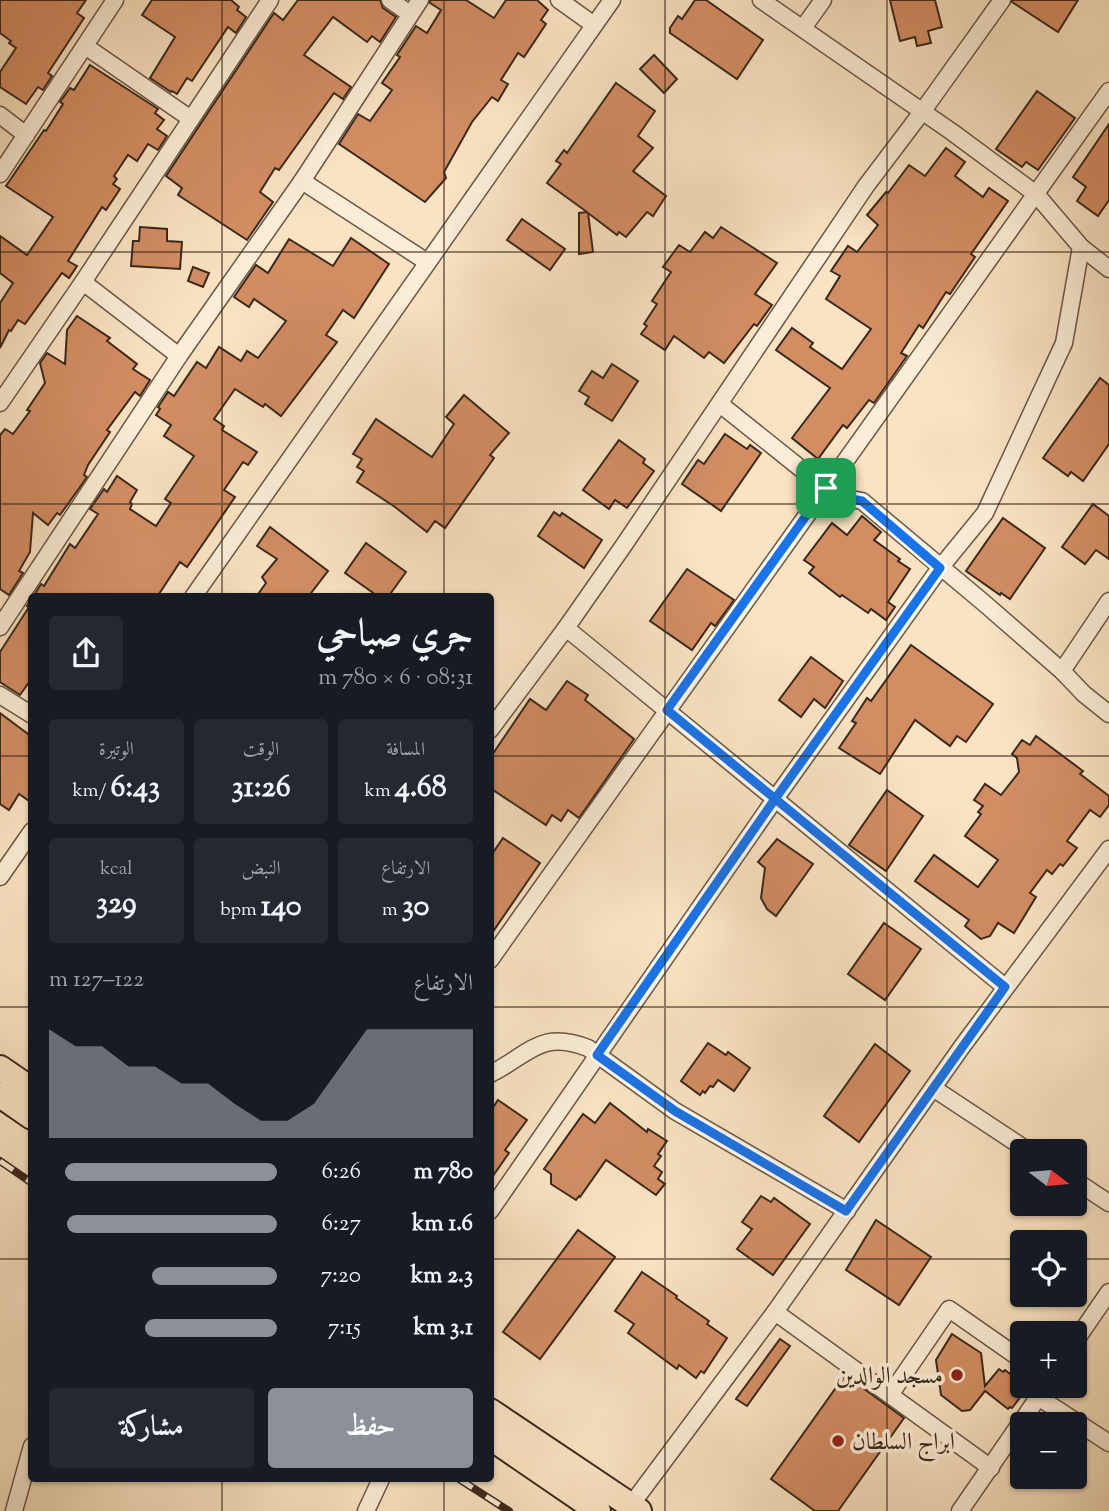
<!DOCTYPE html>
<html lang="ar">
<head>
<meta charset="utf-8">
<style>
	:root { --surface:#171b24; --page:#242831; --text:#f1f3f6; --muted:#9ea1a6; --accent:#8c9099 }
	body { margin:0; font-family:"Sorts Mill Goudy",Amiri,serif; background:var(--page); color:var(--text); direction:rtl; height:100vh; display:flex; flex-direction:column; font-size:26px; white-space:nowrap }
	* { box-sizing:border-box; margin:0 }
	p { font-size:23px; color:var(--muted) }
	.icon { flex:none; width:38px; height:38px; fill:none; stroke:currentColor; stroke-width:2; stroke-linecap:round; stroke-linejoin:round }
	.map { position:relative; flex:1; overflow:hidden; direction:ltr }
	.details { position:absolute; left:28px; top:593px; width:466px; height:889px; display:flex; flex-direction:column; background:var(--surface); border-radius:7px; box-shadow:0 2px 5px #0004; direction:rtl }
	.details>* { flex:none }
	.needle { width:46px; rotate:106deg }
	.controls { position:absolute; left:1010px; top:1139px; display:grid; gap:14px }
	.controls a { display:grid; place-items:center; width:77px; height:77px; border-radius:7px; background:var(--surface); box-shadow:0 2px 5px #0004; font-size:35px }
	.pin { position:absolute; display:grid; place-items:center; width:60px; height:60px; color:#fff; margin:-30px; border-radius:14px; box-shadow:0 4px 10px #0006 }
	.round { display:grid; place-items:center; flex:none; width:74px; height:74px; border-radius:7px; background:var(--page) }
	.headline { display:flex; align-items:center; justify-content:space-between; height:119px; padding:0 21px }
	h1 { font-size:38px; font-weight:700; line-height:52px }
	.stats { display:grid; grid-template-columns:repeat(3,1fr); gap:10px; height:119px; padding:7px 21px }
	.stats div { display:grid; align-content:center; border-radius:7px; background:var(--page); text-align:center }
	.stats b { font-size:30px; font-weight:700 }
	.stats small { font-size:19px; font-weight:400 }
	.stats p { font-size:19px }
	.chart { height:196px; padding:14px 21px }
	.chart p { display:flex; justify-content:space-between }
	.chart svg { width:100%; height:126px; margin-top:7px; fill:var(--accent); opacity:.7 }
	.action { display:flex; gap:14px; margin-top:auto; padding:14px 21px }
	.action a { flex:1; height:80px; border-radius:7px; background:var(--accent); color:#fff; font-size:28px; font-weight:700; line-height:80px; text-align:center }
	.action a+a { background:var(--page); color:var(--text) }
	ul { padding:0 21px; list-style:none; font-size:23px }
	li { display:grid; grid-template-columns:112px 84px 1fr; align-items:center; height:52px }
	li i { height:18px; border-radius:9px; background:var(--accent) }
	.map>svg:first-child { display:block }
	.building { fill:#d28d63; stroke:#3b281c; stroke-width:2 }
	.lines { fill:none; stroke-linecap:round; stroke-linejoin:round }
	.street-casing { stroke:#6a5746; stroke-width:19 }
	.primary-casing { stroke:#3b281c; stroke-width:28 }
	.street { stroke:#fbedd7; stroke-width:16 }
	.primary { stroke:#f9e3c2; stroke-width:24 }
	.rail-casing { stroke:#3b281c; stroke-width:8 }
	.rail { stroke:#fbedd7; stroke-width:5; stroke-dasharray:16; stroke-linecap:butt }
	.route-casing { stroke:#fff; stroke-width:14 }
	.route { stroke:#1a73e8; stroke-width:9 }
	.grid { fill:none; stroke:#3b281c; stroke-width:2; stroke-opacity:0.55 }
	.poi-dot { fill:#8f2418; stroke:#fbedd7; stroke-width:2.5 }
	.labels { text-anchor:middle; stroke-width:7; stroke-linejoin:round; paint-order:stroke }
	.poi-label { font-size:24px; fill:#3b281c; stroke:#fbedd7; text-anchor:end }
</style>
</head>
<body>
<div class="map">
<svg width="1109" height="1511" viewBox="0 0 1109 1511">
	<rect width="100%" height="100%" fill="#f9e3c2"/>
	<filter id="stains"><feTurbulence type="fractalNoise" baseFrequency=".00286" numOctaves="4"/><feColorMatrix values="0 0 0 0 .2 0 0 0 0 .09 0 0 0 0 .02 0 0 0 .5 -.17"/></filter>
	<radialGradient id="worn" r=".72"><stop offset=".6" stop-color="#630" stop-opacity="0"/><stop offset="1" stop-color="#630" stop-opacity=".3"/></radialGradient>
	<g class="building">
		<polygon points="0,0 86,0 77,13 84,18 48,73 52,76 43,90 38,87 26,104 0,87 0,72 16,48 9,43 11,41 0,33"/>
		<polygon points="152,0 231,0 239,7 237,10 246,17 236,33 228,27 192,81 187,78 177,94 172,91 171,92 150,78 175,37 142,15"/>
		<polygon points="298,0 380,0 383,8 396,17 380,42 372,36 367,42 333,17 304,55 351,87 343,99 334,93 279,170 275,168 260,192 273,202 247,240 178,195 182,188 166,176 274,13 283,20"/>
		<polygon points="430,0 466,0 494,18 506,0 537,0 548,10 541,20 546,24 524,57 518,53 501,80 508,84 498,101 492,97 472,122 444,172 446,178 425,202 339,144 358,114 370,121 392,90 382,83 400,57 397,55 416,26 427,33 441,10 430,3"/>
		<polygon points="695,0 706,0 763,40 737,79 670,33 670,28 678,16 682,19"/>
		<polygon points="890,0 935,0 942,27 928,31 931,43 917,46 915,37 900,41"/>
		<polygon points="1012,0 1078,0 1058,32 1012,2"/>
		<polygon points="654,55 677,79 664,93 640,69"/>
		<polygon points="90,65 158,109 155,113 164,120 157,129 167,136 158,150 148,144 137,161 128,155 114,176 117,179 113,184 120,189 106,210 102,207 68,261 77,266 69,278 62,273 25,324 18,320 11,331 9,330 0,348 0,303 13,283 0,273 0,236 27,255 53,217 6,186 44,130 46,131 63,104 60,102 70,88 74,90"/>
		<polygon points="616,83 655,111 638,136 653,148 633,171 666,196 653,216 647,212 626,237 619,232 617,235 588,213 593,252 579,254 579,213 587,212 547,183 561,164 556,161 564,150 567,153"/>
		<polygon points="1037,91 1075,118 1038,170 1026,162 1022,167 996,149"/>
		<polygon points="1109,124 1109,200 1098,216 1077,201 1086,187 1073,177"/>
		<polygon points="946,148 965,162 955,176 983,197 989,188 1008,201 971,254 975,257 950,294 946,292 923,328 919,325 901,353 907,356 874,403 869,400 847,428 843,425 818,459 792,438 830,388 776,350 792,328 813,343 810,347 842,369 871,329 826,299 840,276 831,271 848,246 857,252 878,225 867,215 886,192 888,193 909,165 925,176"/>
		<polygon points="522,219 565,249 550,270 507,240"/>
		<polygon points="140,227 167,229 167,241 182,242 180,269 131,266 133,241 139,241"/>
		<polygon points="721,227 777,263 755,294 772,305 757,326 754,324 724,363 709,352 704,358 674,336 665,350 641,334 647,326 644,324 657,304 652,301 671,272 663,267 679,245 690,252 705,232 713,238"/>
		<polygon points="351,238 389,264 354,318 343,310 326,335 337,342 281,416 265,404 263,407 235,389 214,419 224,426 222,430 257,452 248,465 243,462 224,490 235,497 187,567 180,562 157,597 33,597 41,584 44,586 70,544 75,548 98,514 90,509 104,489 107,492 117,476 137,490 130,502 132,504 130,509 156,526 171,503 165,499 194,456 164,436 171,425 156,415 160,409 158,407 168,392 174,396 197,362 206,368 219,347 241,361 247,351 258,358 286,321 254,299 249,307 234,297 256,265 268,273 289,239 333,266"/>
		<polygon points="193,267 209,273 203,287 188,281"/>
		<polygon points="77,316 110,338 107,341 137,364 133,369 150,380 140,396 135,392 107,430 110,432 88,465 84,475 87,477 60,515 57,513 48,525 33,513 30,552 19,571 23,573 9,595 0,589 0,435 5,429 13,434 30,411 27,410 45,383 40,363 47,353 65,364 67,330"/>
		<polygon points="612,364 638,381 612,421 585,404 589,397 579,391 592,371 603,378"/>
		<polygon points="1100,378 1109,385 1109,444 1083,481 1071,472 1068,476 1043,458"/>
		<polygon points="464,395 509,433 490,455 494,458 445,528 435,521 427,532 395,507 357,482 364,471 357,467 362,459 353,454 376,419 432,457 454,424 446,417"/>
		<polygon points="725,434 747,449 750,445 761,453 721,511 682,484 698,460 704,464"/>
		<polygon points="619,440 645,459 643,463 654,471 627,508 615,500 609,509 583,490"/>
		<polygon points="1093,504 1109,516 1109,559 1096,550 1085,564 1062,547"/>
		<polygon points="554,512 560,516 562,513 602,540 584,568 538,536"/>
		<polygon points="862,516 881,532 874,540 900,559 898,561 910,569 888,602 895,607 886,620 871,609 868,613 842,595 840,597 809,573 814,567 804,560 832,523 847,535"/>
		<polygon points="1003,518 1045,548 1010,599 1001,593 1000,595 966,571"/>
		<polygon points="270,527 328,571 308,597 256,597 266,583 262,577 277,559 257,546"/>
		<polygon points="366,543 406,572 388,597 379,597 345,573"/>
		<polygon points="687,569 734,600 715,626 711,623 692,650 650,621"/>
		<polygon points="32,598 32,678 20,695 0,682 0,652 29,607 27,606"/>
		<polygon points="911,645 993,704 966,742 957,736 950,746 915,720 880,774 839,748 856,723 852,721 867,698 871,701"/>
		<polygon points="811,657 843,681 825,708 814,699 801,717 779,700"/>
		<polygon points="567,681 588,695 585,700 634,739 579,818 568,810 561,821 552,815 546,825 490,788 490,758 530,699 546,710"/>
		<polygon points="0,713 32,737 32,803 19,794 9,810 0,804"/>
		<polygon points="1036,736 1083,771 1080,774 1109,796 1109,805 1100,817 1090,810 1067,841 1077,848 1063,866 1060,864 1052,874 1047,870 1030,893 1036,897 1014,933 998,923 990,936 981,939 965,926 969,920 915,881 934,855 978,887 998,860 965,836 981,814 978,812 983,806 974,800 985,784 1001,795 1019,772 1017,758 1012,754 1022,740 1030,745"/>
		<polygon points="887,790 923,816 886,871 849,845"/>
		<polygon points="503,838 540,863 490,936 490,857"/>
		<polygon points="777,839 813,864 776,916 767,909 761,898 765,868 758,862"/>
		<polygon points="884,923 921,949 885,1000 848,974"/>
		<polygon points="708,1043 726,1055 728,1052 750,1068 734,1091 718,1080 713,1087 710,1086 705,1093 703,1091 700,1095 681,1081"/>
		<polygon points="875,1044 910,1071 859,1142 824,1116"/>
		<polygon points="498,1100 527,1120 505,1150 509,1153 490,1180 490,1112"/>
		<polygon points="610,1103 647,1132 648,1129 667,1141 658,1154 661,1156 654,1166 662,1172 658,1179 665,1184 656,1195 606,1160 580,1197 579,1196 576,1200 551,1184 551,1174 544,1169 583,1114 595,1123"/>
		<polygon points="761,1196 771,1202 774,1198 810,1224 773,1275 737,1249 752,1229 742,1222"/>
		<polygon points="876,1220 931,1257 899,1305 846,1270"/>
		<polygon points="578,1230 615,1257 540,1359 503,1332"/>
		<polygon points="642,1272 677,1296 676,1298 709,1321 707,1324 727,1338 704,1373 701,1371 696,1378 679,1365 677,1369 628,1333 634,1324 615,1311"/>
		<polygon points="952,1334 981,1353 985,1386 999,1369 1003,1372 1005,1370 1022,1383 1022,1386 1028,1387 1012,1408 1010,1407 1008,1409 985,1391 970,1410 962,1411 941,1395 936,1360"/>
		<polygon points="780,1339 790,1346 747,1406 736,1399"/>
		<polygon points="845,1375 904,1418 838,1511 815,1511 771,1479"/>
	</g>
	<g class="lines">
		<g class="street-casing">
			<g id="street">
				<polyline points="390,0 410,14"/>
				<polyline points="559,0 594,25"/>
				<polyline points="761,0 952,132 1036,194 1081,247 1109,269"/>
				<polyline points="803,28 823,0"/>
				<polyline points="85,46 191,119"/>
				<polyline points="0,115 26,135"/>
				<polyline points="0,174 115,0"/>
				<polyline points="302,181 427,262"/>
				<polyline points="83,282 179,356"/>
				<polyline points="0,403 83,282 270,0"/>
				<polyline points="720,404 835,496 862,501 984,603 1062,671 1084,694 1109,714"/>
				<polyline points="193,597 612,0"/>
				<polyline points="0,627 179,356 302,181 420,0"/>
				<polyline points="566,628 1005,987"/>
				<polyline points="1062,671 1109,601"/>
				<polyline points="0,695 32,715"/>
				<polyline points="490,730 566,628 624,545 866,186 922,112 1002,0"/>
				<polyline points="0,877 32,831"/>
				<polyline points="490,960 1109,91"/>
				<path d="M490,1074c39,-19 50,-45 98,-26l87,63 172,100"/>
				<polyline points="933,1088 1030,1152"/>
				<polyline points="1074,1180 1109,1203"/>
				<polyline points="490,1211 775,799 940,568 985,513 1064,343 1081,247"/>
				<polyline points="775,1312 991,1468"/>
				<polyline points="1074,1343 1109,1292"/>
				<polyline points="890,1395 949,1309 1022,1360"/>
				<polyline points="1038,1397 1109,1443"/>
				<polyline points="631,1505 775,1312 961,1048 1109,849"/>
				<polyline points="14,1511 32,1446"/>
				<polyline points="366,1511 381,1479"/>
				<polyline points="960,1511 1046,1386"/>
			</g>
		</g>
		<g class="primary-casing">
			<g id="primary">
				<polyline points="0,1068 32,1090"/>
				<polyline points="0,1095 32,1117"/>
				<polyline points="490,1411 639,1511"/>
				<polyline points="490,1437 598,1511"/>
			</g>
		</g>
		<use href="#street" class="street"/>
		<use href="#primary" class="primary"/>
		<g class="rail-casing">
			<g id="rail">
				<polyline points="0,1161 32,1183"/>
				<polyline points="459,1479 509,1511"/>
			</g>
		</g>
		<use href="#rail" class="rail"/>
	</g>
	<g class="lines">
		<g class="route-casing">
			<path id="route" d="M826,488l-159,222c113,93 225,185 338,277l-159,224 -171,-100 -78,-56 178,-256 165,-231 -78,-67 -27,-5 -9,-8"/>
		</g>
		<use href="#route" class="route"/>
	</g>
	<path class="grid" d="M222,0v597M444,0v597M665,0v1511M887,0v1511M0,252h1109M0,504h1109M0,756h32M490,756h619M0,1007h32M490,1007h619M0,1259h32M490,1259h532M1074,1259h35M222,1479v32M444,1479v32"/>
	<g class="poi-dot">
		<circle cx="957" cy="1375" r="7"/>
		<circle cx="838" cy="1441" r="7"/>
	</g>
	<g class="labels">
		<g class="poi-label">
			<text x="943" y="1383">مسجد الوالدين</text>
			<text x="852" y="1449" text-anchor="start">ابراج السلطان</text>
		</g>
	</g>
	<rect width="100%" height="100%" filter="url(#stains)"/>
	<rect width="100%" height="100%" fill="url(#worn)"/>
</svg>
<div class="controls">
<a><svg class="needle" viewBox="-14 -14 28 28"><path d="M0-13l5 13h-10z" fill="#e53935"/><path d="M0 13l5-13h-10z" fill="#9ea1a6"/></svg></a>
<a><svg class="icon" aria-label="locate" viewBox="0 0 24 24"><circle cx="12" cy="12" r="6"/><path d="M12 2v4M12 18v4M2 12h4M18 12h4"/></svg></a>
<a>+</a>
<a>−</a>
</div>
<div class="pin" style="left:826px;top:488px;background:#1e9e55"><svg class="icon" aria-label="arrive" viewBox="0 0 24 24"><path d="M6 21V4h12l-3 4 3 4H6"/></svg></div>
<section class="details">
<div class="headline"><div><h1>جري صباحي</h1><p>08:31 · 6 × 780 m</p></div><a class="round"><svg class="icon" aria-label="share" viewBox="0 0 24 24"><path d="M12 15V3M7 8l5-5 5 5M5 13v7h14v-7"/></svg></a></div>
<div class="stats">
<div><p>المسافة</p><b>4.68<small> km</small></b></div>
<div><p>الوقت</p><b>31:26</b></div>
<div><p>الوتيرة</p><b>6:43<small> /km</small></b></div>
</div>
<div class="stats">
<div><p>الارتفاع</p><b>30<small> m</small></b></div>
<div><p>النبض</p><b>140<small> bpm</small></b></div>
<div><p>kcal</p><b>329</b></div>
</div>
<div class="chart"><p><span>الارتفاع</span>122–127 m</p>
<svg viewBox="0 0 160 44" preserveAspectRatio="none"><path d="M0 44V6L10 12L20 12L30 19L40 19L50 25L60 25L70 32L80 38L90 38L100 32L110 19L120 6L130 6L140 6L150 6L160 6V44z"/></svg>
</div>
<ul>
<li><b>780 m</b>6:26<i style="width:93%"></i></li>
<li><b>1.6 km</b>6:27<i style="width:92%"></i></li>
<li><b>2.3 km</b>7:20<i style="width:55%"></i></li>
<li><b>3.1 km</b>7:15<i style="width:58%"></i></li>
</ul>
<div class="action"><a>حفظ</a><a>مشاركة</a></div>
</section>
</div>
</body>
</html>
